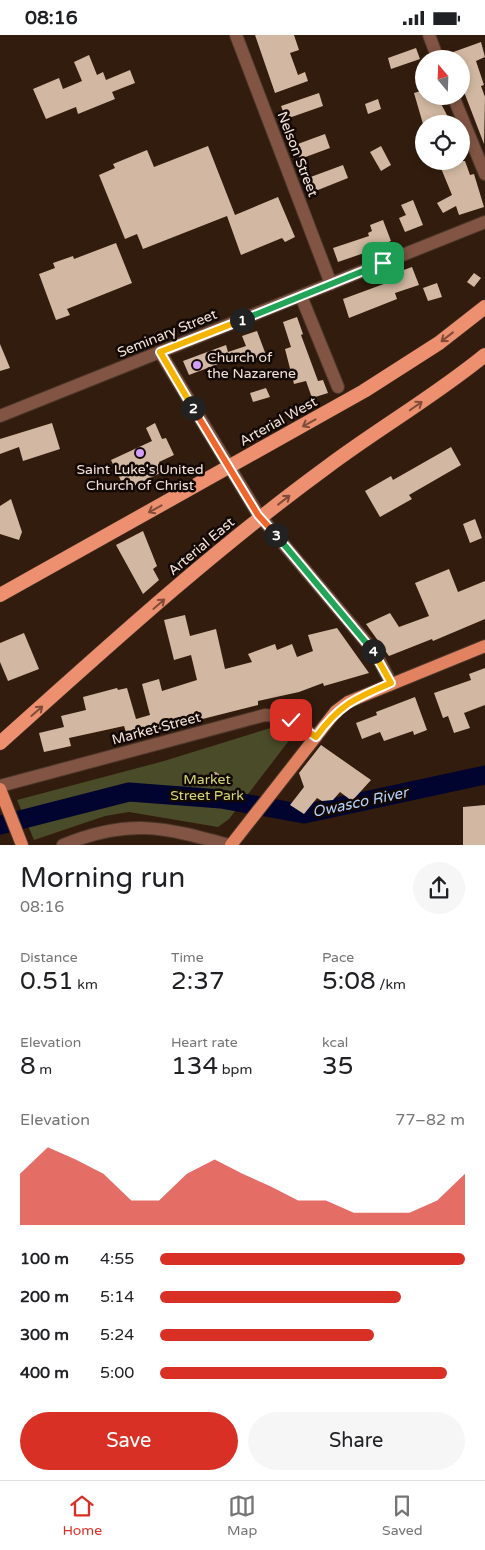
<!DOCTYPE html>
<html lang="en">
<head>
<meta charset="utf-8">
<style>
	:root { --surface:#fff; --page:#f6f6f6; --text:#202124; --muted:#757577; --line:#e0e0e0; --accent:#d93025 }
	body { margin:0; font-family:"Varela Round",sans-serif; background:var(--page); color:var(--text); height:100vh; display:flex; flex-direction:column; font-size:19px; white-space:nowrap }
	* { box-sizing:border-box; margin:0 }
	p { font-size:16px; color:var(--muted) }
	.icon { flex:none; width:28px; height:28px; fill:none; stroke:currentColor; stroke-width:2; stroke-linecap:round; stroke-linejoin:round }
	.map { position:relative; height:810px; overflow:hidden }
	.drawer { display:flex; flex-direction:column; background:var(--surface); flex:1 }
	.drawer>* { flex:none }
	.needle { width:32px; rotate:341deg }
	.tools { position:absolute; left:415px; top:15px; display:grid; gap:10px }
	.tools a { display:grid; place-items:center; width:55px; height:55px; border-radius:50%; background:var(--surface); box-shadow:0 2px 8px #0003; font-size:25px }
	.pin { position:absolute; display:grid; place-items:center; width:42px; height:42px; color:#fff; margin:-21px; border-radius:10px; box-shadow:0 2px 8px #0006 }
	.km { position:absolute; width:25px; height:25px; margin:-12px; border-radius:50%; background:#222; color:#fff; font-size:14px; line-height:25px; text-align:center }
	.round { display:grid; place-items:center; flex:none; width:52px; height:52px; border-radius:26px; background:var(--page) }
	.overview { display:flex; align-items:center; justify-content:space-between; height:85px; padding:0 20px }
	h1 { font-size:28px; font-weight:600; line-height:38px }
	.figures { display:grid; grid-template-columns:repeat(3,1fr); gap:8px; height:85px; padding:5px 20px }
	.figures div { display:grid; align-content:center }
	.figures b { font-size:25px; font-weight:600 }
	.figures small { font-size:14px; font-weight:400 }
	.figures p { font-size:14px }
	.chart { height:140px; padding:10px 20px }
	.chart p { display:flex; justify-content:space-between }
	.chart svg { width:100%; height:90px; margin-top:5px; fill:var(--accent); opacity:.7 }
	.button { display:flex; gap:10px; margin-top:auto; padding:10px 20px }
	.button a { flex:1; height:58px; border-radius:30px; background:var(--accent); color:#fff; font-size:20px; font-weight:600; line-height:58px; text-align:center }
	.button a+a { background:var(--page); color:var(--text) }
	ul { padding:0 20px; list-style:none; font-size:16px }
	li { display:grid; grid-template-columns:80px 60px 1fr; align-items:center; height:38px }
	li i { height:12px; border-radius:6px; background:var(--accent) }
	.status { display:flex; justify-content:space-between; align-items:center; height:35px; padding:0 25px; background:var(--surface); direction:ltr }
	.status svg { height:14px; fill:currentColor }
	.dock { display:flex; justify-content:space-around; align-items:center; height:70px; border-top:1px solid var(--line); background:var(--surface); font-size:14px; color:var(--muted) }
	.dock a { display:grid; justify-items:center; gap:2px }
	.dock .selected { color:var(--accent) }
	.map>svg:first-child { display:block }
	.green { fill:#4a4c29 }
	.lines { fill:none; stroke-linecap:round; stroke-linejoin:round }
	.river { stroke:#00042e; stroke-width:19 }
	.building { fill:#d2b8a2 }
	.minor-casing { stroke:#4d382a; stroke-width:14 }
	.tertiary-casing { stroke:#4d382a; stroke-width:14 }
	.primary-casing { stroke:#4d382a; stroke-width:14 }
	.trunk-casing { stroke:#4d382a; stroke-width:15 }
	.minor { stroke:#815444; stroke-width:12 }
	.tertiary { stroke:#815444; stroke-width:12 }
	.primary { stroke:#e18361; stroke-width:12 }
	.trunk { stroke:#ed9070; stroke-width:14 }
	.oneway { stroke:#804c3a }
	.split-1-casing { stroke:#fff; stroke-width:10 }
	.split-2-casing { stroke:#fff; stroke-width:10 }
	.split-3-casing { stroke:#fff; stroke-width:10 }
	.split-4-casing { stroke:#fff; stroke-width:10 }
	.split-5-casing { stroke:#fff; stroke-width:10 }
	.split-1 { stroke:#22a559; stroke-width:6 }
	.split-2 { stroke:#f5b400; stroke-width:6 }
	.split-3 { stroke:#f0652b; stroke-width:6 }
	.split-4 { stroke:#22a559; stroke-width:6 }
	.split-5 { stroke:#f5b400; stroke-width:6 }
	.poi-dot { fill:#d29dfd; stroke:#130904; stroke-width:2 }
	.labels { text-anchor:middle; stroke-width:5; stroke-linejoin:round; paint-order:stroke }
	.street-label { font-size:14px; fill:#f3e3d9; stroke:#130904 }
	.poi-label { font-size:14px; fill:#f3e3d9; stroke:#130904; text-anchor:start }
	.park-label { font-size:14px; fill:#d1d779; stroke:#130904 }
	.water-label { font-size:15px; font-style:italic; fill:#b5d2ff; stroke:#130904 }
</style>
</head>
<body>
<div class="status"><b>08:16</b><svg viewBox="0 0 49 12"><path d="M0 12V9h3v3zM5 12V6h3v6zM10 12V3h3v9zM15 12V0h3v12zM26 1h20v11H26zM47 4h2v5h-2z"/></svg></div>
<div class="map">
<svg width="485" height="810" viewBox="0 0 485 810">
	<rect width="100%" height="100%" fill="#321c0d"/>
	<polygon class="green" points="277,691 294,699 229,784 218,792 129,777 105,781 34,805 17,765 164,726"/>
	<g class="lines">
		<polyline class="river" points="0,790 129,757 221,764 304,779 485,740"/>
	</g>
	<g class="building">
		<polygon points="255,0 294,0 299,15 290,18 298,40 305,37 308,46 275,58"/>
		<polygon points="481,7 485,22 476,26 484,50 481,51 485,62 484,109 461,49 461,24 446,24 445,20"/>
		<polygon points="416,13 420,24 391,34 388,23"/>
		<polygon points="89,20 97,40 103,37 106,45 130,35 135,48 112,57 115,64 78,79 76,72 46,84 33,54 59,43 63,54 82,46 74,27"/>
		<polygon points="424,55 424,61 437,61 449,84 436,89 423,89 414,58"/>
		<polygon points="319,58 323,71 286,84 281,71"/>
		<polygon points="378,64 381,74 368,79 365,69"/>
		<polygon points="325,99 330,113 300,124 295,110"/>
		<polygon points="208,111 235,180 278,162 295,202 285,207 282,203 241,220 227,181 143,214 137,199 125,204 99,140 115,133 113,129 147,115 154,132"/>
		<polygon points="381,111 391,130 381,136 370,117"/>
		<polygon points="438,126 465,126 470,140 474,139 484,172 459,180 456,171 443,178 437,168 452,160"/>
		<polygon points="343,130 348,143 313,157 308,143"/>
		<polygon points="413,165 423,190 405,197 399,183 406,180 401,170"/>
		<polygon points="383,185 391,206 369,214 370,216 338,227 333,213 369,201 368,198 372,196 370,190"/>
		<polygon points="116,208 132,248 67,274 70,280 56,285 39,239 55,233 53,228 73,221 74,224"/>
		<polygon points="412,232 419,250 395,258 397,264 349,283 343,264 400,243 398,237"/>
		<polygon points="474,238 481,243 474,252 467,247"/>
		<polygon points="437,248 442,262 428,266 423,253"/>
		<polygon points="297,282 303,299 301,300 318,346 323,345 328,358 312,363 306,346 294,349 285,314 291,312 283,287"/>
		<polygon points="257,296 266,320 242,328 239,321 189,340 183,326 226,310 228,317 246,311 242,301"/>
		<polygon points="0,309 10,333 0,336"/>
		<polygon points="266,353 270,362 253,367 250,358"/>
		<polygon points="52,388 60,414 23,426 19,412 0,419 0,404"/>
		<polygon points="155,388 162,404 166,403 174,420 159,427 164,436 130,453 126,444 121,446 111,425 152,406 146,393"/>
		<polygon points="451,412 461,430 409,460 412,464 380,482 365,456 391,441 393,445"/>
		<polygon points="11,464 22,497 19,505 0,499 0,471"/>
		<polygon points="475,484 482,503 470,508 463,489"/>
		<polygon points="143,496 157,531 153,534 159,545 143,559 116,510"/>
		<polygon points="449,534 458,557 485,546 485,584 433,606 432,604 389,621 366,589 390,578 399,592 429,581 415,548"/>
		<polygon points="185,580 190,601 216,594 225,634 252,627 248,619 275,609 277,615 292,609 297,622 313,616 308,600 337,593 369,638 324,651 323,648 299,657 258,666 258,670 155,696 153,690 126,697 124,691 69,703 71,711 44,717 39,698 64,692 61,681 86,675 83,662 117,653 118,655 127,653 136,684 150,680 142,649 159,644 162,656 197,645 191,620 174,625 164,585"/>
		<polygon points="24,598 39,634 8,646 0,627 0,608"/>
		<polygon points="485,633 485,670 464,678 470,693 454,698 448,681 443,683 434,658 471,645 469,639"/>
		<polygon points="415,662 427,695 414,700 413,696 384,706 380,697 362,704 356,688 377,680 376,677"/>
		<polygon points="321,710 371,745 352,766 340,757 333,765 322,766 317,763 304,779 290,770 304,752 299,738"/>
		<circle cx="214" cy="743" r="6"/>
		<polygon points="485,770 485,810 463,810 463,772"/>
	</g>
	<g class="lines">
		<g class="minor-casing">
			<g id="minor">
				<polyline points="236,0 331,249"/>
				<polyline points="429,0 438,24"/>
				<polyline points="453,61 485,139"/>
				<polyline points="301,261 338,352"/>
				<polyline points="160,317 258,479 367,608 379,625 391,648"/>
				<polyline points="0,381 485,187"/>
				<path d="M0,751l265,-71c22,1 33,10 51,22"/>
			</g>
		</g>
		<g class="tertiary-casing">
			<path id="tertiary" d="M63,810c66,-27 100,-18 166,0"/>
		</g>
		<g class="primary-casing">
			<g id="primary">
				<polyline points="0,754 22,810"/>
				<polyline points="231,810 336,676 348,667 365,660 485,611"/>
			</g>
		</g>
		<g class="trunk-casing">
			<g id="trunk">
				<polyline points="0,560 364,356 439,308 485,272"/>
				<path d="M0,708c106,-95 212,-192 327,-276 52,-39 108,-71 158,-112"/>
			</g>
		</g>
		<use href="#minor" class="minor"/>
		<use href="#tertiary" class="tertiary"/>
		<use href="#primary" class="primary"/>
		<use href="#trunk" class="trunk"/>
	</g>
	<defs><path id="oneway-shaft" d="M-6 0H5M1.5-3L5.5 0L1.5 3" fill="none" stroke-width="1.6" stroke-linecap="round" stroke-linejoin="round" transform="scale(1.25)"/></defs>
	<g class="oneway">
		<use href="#oneway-shaft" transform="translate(447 302) rotate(142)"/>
		<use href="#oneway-shaft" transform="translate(416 371) rotate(-35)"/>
		<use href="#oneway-shaft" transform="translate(309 388) rotate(151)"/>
		<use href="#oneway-shaft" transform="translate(284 465) rotate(-38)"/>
		<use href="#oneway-shaft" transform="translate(155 474) rotate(151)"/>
		<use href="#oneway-shaft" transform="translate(159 569) rotate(-41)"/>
		<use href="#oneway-shaft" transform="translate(37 676) rotate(-41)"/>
	</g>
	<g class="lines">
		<g class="split-1-casing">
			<polyline id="split-1" points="242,285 383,228"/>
		</g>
		<g class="split-2-casing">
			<polyline id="split-2" points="193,373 160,317 242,285"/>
		</g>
		<g class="split-3-casing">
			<polyline id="split-3" points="193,373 258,480 276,500"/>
		</g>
		<g class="split-4-casing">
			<polyline id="split-4" points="276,500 373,616"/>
		</g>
		<g class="split-5-casing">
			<path id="split-5" d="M291,685l25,17c24,-33 38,-38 75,-54l-18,-32"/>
		</g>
		<use href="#split-1" class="split-1"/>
		<use href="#split-2" class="split-2"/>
		<use href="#split-3" class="split-3"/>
		<use href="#split-4" class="split-4"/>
		<use href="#split-5" class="split-5"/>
	</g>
	<g class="poi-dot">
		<circle cx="197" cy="330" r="5"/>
		<circle cx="140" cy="418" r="5"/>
	</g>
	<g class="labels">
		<g class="street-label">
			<text transform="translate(298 119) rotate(69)" y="5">Nelson Street</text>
			<text transform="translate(167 298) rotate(-22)" y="5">Seminary Street</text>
			<text transform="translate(278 386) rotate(-29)" y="5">Arterial West</text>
			<text transform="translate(201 511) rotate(-40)" y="5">Arterial East</text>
			<text transform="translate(156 693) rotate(-15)" y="5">Market Street</text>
		</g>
		<g class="poi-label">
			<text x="207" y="327">Church of<tspan x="207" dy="16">the Nazarene</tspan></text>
			<text x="140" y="439" text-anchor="middle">Saint Luke's United<tspan x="140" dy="16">Church of Christ</tspan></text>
		</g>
		<g class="park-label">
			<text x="207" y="749">Market<tspan x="207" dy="16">Street Park</tspan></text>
		</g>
		<g class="water-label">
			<text transform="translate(360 767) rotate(-12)" y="5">Owasco River</text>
		</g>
	</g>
</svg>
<div class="tools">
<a><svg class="needle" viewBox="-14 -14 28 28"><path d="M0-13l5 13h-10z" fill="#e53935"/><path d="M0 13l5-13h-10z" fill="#757577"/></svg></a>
<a><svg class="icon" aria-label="locate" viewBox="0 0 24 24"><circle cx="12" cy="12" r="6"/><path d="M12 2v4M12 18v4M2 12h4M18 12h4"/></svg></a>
</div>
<div class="pin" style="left:383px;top:228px;background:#1e9e55"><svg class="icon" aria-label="arrive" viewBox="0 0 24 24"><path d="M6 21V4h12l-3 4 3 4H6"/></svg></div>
<div class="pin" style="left:291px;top:685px;background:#d93025"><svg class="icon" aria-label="check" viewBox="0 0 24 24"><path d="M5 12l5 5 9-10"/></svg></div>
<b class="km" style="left:242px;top:285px">1</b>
<b class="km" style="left:193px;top:373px">2</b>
<b class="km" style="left:276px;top:500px">3</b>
<b class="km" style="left:373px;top:616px">4</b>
</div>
<section class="drawer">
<div class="overview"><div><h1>Morning run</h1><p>08:16</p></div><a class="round"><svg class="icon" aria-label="share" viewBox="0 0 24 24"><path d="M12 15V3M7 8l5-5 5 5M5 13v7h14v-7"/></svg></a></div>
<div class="figures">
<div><p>Distance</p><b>0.51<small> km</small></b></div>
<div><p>Time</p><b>2:37</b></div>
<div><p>Pace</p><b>5:08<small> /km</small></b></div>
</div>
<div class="figures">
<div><p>Elevation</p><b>8<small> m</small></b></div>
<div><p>Heart rate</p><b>134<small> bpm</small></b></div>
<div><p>kcal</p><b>35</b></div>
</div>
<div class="chart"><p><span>Elevation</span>77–82 m</p>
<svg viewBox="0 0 160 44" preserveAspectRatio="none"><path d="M0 44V19L10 6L20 12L30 19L40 32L50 32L60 19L70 12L80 19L90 25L100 32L110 32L120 38L130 38L140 38L150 32L160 19V44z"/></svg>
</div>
<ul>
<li><b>100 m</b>4:55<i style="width:100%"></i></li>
<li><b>200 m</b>5:14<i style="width:79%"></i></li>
<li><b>300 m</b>5:24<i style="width:70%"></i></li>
<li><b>400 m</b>5:00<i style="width:94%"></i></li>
</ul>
<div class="button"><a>Save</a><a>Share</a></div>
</section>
<nav class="dock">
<a class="selected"><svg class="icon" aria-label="home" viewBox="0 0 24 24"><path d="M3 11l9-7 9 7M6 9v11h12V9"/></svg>Home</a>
<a><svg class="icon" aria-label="map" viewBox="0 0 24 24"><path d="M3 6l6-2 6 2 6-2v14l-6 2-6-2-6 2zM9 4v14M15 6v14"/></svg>Map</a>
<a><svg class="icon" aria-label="saved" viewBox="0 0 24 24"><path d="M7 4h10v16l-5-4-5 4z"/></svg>Saved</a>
</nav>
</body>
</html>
